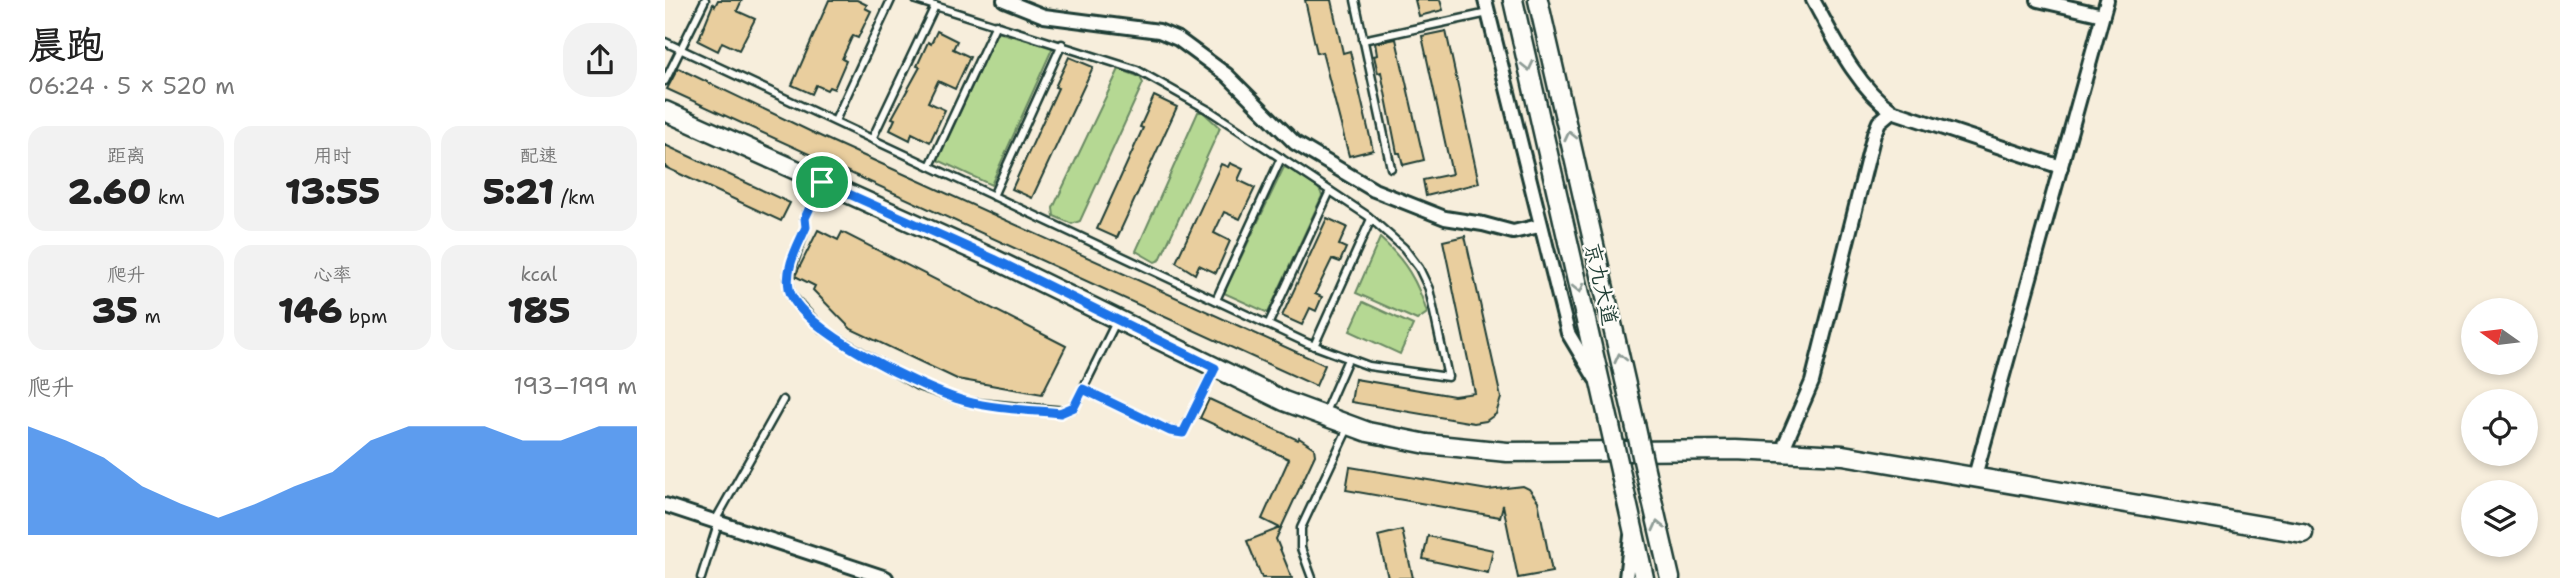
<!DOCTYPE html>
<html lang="zh">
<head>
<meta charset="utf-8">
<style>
	:root { --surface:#fff; --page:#f2f2f2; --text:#222; --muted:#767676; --accent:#1a73e8 }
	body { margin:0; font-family:"Shantell Sans","LXGW WenKai TC",sans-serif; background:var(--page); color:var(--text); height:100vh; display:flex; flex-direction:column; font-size:26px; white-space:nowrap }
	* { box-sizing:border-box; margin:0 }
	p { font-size:23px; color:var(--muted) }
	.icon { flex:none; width:38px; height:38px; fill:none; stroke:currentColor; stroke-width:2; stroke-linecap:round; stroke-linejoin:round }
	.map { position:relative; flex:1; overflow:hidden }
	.drawer { display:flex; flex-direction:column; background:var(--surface); width:665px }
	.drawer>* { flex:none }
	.needle { width:46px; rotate:284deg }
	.buttons { position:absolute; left:1796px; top:298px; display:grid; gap:14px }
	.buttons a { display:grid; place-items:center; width:77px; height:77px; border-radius:50%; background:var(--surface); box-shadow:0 4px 10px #0003; font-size:35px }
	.pin { position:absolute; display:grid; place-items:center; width:60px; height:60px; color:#fff; margin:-30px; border:4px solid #fff; border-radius:50%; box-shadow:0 2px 7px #0007 }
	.round { display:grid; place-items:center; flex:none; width:74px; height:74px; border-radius:28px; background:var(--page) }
	.headline { display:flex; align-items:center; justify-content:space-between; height:119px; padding:0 28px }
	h1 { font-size:38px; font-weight:800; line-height:52px }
	.figures { display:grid; grid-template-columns:repeat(3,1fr); gap:10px; height:119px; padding:7px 28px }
	.figures div { display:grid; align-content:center; border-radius:18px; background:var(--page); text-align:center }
	.figures b { font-size:35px; font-weight:800 }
	.figures small { font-size:19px; font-weight:400 }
	.figures p { font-size:19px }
	.chart { height:196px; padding:14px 28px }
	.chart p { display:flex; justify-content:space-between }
	.chart svg { width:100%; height:126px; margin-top:7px; fill:var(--accent); opacity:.7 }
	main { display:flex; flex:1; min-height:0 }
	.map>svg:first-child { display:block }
	.green { fill:#b5d893; stroke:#6a8a64; stroke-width:2 }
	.building { fill:#e9ce9e; stroke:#1f3d34; stroke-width:2 }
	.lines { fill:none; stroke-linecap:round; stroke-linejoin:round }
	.lane-casing { stroke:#1f3d34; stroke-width:11 }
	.street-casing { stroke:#1f3d34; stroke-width:18 }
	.secondary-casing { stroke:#1f3d34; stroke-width:23 }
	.lane { stroke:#fdfcf7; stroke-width:6 }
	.street { stroke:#fdfcf7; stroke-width:12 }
	.secondary { stroke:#fdfcf7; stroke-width:18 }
	.secondary-bridge-casing { stroke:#1f3d34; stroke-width:23; stroke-linecap:butt }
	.secondary-bridge { stroke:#fdfcf7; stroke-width:18 }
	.oneway { stroke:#8e9c96 }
	.route-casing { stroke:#fff; stroke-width:14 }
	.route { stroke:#1a73e8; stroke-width:9 }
	.labels { text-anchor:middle; stroke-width:5; stroke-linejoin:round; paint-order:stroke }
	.street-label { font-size:21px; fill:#1f3d34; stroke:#fdfcf7 }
</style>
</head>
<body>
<main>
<section class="drawer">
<div class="headline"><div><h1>晨跑</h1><p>06:24 · 5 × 520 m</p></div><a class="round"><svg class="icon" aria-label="share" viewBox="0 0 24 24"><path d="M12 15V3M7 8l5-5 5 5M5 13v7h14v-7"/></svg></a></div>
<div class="figures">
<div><p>距离</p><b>2.60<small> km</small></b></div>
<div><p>用时</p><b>13:55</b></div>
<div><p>配速</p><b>5:21<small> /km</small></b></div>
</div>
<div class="figures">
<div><p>爬升</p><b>35<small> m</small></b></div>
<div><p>心率</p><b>146<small> bpm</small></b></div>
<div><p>kcal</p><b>185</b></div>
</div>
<div class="chart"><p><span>爬升</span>193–199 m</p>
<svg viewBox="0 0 160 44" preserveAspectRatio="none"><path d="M0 44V6L10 11L20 17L30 27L40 33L50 38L60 33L70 27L80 22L90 11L100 6L110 6L120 6L130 11L140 11L150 6L160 6V44z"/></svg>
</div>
</section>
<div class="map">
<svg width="1895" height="578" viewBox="0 0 1895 578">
	<rect width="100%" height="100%" fill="#f7eedc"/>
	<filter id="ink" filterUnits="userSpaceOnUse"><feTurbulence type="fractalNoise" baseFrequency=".0143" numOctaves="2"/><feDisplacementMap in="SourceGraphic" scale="14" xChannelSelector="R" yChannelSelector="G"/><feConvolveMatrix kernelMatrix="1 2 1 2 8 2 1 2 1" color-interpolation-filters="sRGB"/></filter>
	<g filter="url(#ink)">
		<g class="green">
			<polygon points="332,32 388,47 326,185 273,160"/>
			<polygon points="454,69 475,77 478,83 415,221 407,224 389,216 388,208"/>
			<polygon points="533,112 538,112 555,128 495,260 490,262 471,251"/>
			<path d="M619,167c12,4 35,15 38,29l-54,117 -44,-20z"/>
			<path d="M715,238c25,22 38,44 47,75l-10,7 -61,-27z"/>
			<polygon points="698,302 748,325 735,354 685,331"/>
		</g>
		<g class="building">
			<polygon points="53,0 77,0 72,11 90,19 74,50 57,42 53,51 33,41 48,4 50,6"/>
			<polygon points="164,0 192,0 202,5 200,8 206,11 193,38 188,36 186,39 177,59 181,61 169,89 164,87 162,90 151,85 147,94 127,85"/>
			<polygon points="640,0 666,0 678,53 685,51 708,150 684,156 657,52 652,53"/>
			<polygon points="750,0 775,0 778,10 754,16"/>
			<polygon points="272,31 292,41 288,49 305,57 290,89 273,81 263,102 280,110 265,142 247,133 245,140 225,130 230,119 227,118 255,67 252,66 263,42 266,44"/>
			<polygon points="781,31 814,183 761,196 758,180 787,174 757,36"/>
			<polygon points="731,39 759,160 738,165 735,153 732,153 716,72 713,73 709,56 712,55 710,43"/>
			<polygon points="404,57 428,67 367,198 347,189 393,88 390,87"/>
			<polygon points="13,68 155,136 660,365 651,386 2,89"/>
			<polygon points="489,96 512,107 452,238 432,229 478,128 475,127"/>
			<polygon points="0,145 125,203 116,221 0,167"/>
			<polygon points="565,163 578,169 573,180 590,188 575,219 559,212 549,233 565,241 551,273 534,265 530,274 511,262 556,164 563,167"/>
			<polygon points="662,218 682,227 674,245 681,248 675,262 667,259 650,294 657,297 651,311 645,308 637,325 617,316"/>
			<polygon points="153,230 173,240 177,232 401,346 377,394 292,379 186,329 148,290 150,286 130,276"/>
			<polygon points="800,236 836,398 831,414 821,421 809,423 686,402 690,379 789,396 810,393 778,241"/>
			<polygon points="544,399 633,440 634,438 649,448 650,455 611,539 627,578 597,578 582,541 615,528 597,519 624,459 535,418"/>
			<polygon points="685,467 823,490 858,486 864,489 873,501 887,572 853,578 838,505 835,517 681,490"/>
			<polygon points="737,530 748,578 723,578 713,536"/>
			<polygon points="763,536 828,550 823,573 758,559"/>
		</g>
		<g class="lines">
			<g class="lane-casing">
				<g id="lane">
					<polyline points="690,0 726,168"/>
					<polyline points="698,40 823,13"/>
					<polyline points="0,42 642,343 704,366 783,377 764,289 754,268 739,248 703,216 545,111 472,70 251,0"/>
					<polyline points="0,81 40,0"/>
					<polyline points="170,121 226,0"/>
					<polyline points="207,139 270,6"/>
					<polyline points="265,166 331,24"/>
					<polyline points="156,183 140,218 141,227 123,279 126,295 157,329 253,386 301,402 401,411 409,407 451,322"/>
					<polyline points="328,196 397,44"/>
					<polyline points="551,300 616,158"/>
					<polyline points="603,325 665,191"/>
					<polyline points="649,346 706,219"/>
					<polyline points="418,389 505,431 518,433 549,369"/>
					<polyline points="660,412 683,359"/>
					<polyline points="50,521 118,400"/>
					<polyline points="36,578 53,524"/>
					<polyline points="647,578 636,548 636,528 683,428"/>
				</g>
			</g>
			<g class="street-casing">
				<g id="street">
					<polyline points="339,0 379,16 494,31 513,39 562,75 630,143 709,190 780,218 818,224 848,232 874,226"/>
					<polyline points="820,0 903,333 930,378"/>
					<path d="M1148,0c21,38 43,86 79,111"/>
					<polyline points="1373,0 1438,15"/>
					<polyline points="1117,451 1147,382 1209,134 1214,122 1227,111 1396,167"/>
					<polyline points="1310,476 1442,0"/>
					<polyline points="0,505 221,578"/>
					<polyline points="961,578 966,536"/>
				</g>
			</g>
			<g class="secondary-casing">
				<g id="secondary">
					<polyline points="848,0 945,426"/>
					<polyline points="873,0 970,424"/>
					<polyline points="0,111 329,259 619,401 703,432 762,444 842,452 1070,450 1178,455 1638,533"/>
					<polyline points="981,474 1005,578"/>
					<polyline points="956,475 979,578"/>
				</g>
			</g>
			<use href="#lane" class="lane"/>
			<use href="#street" class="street"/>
			<use href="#secondary" class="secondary"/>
			<g class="secondary-bridge-casing">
				<g id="secondary-bridge">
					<polyline points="970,424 981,474"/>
					<polyline points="945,426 956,475"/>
				</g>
			</g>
			<use href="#secondary-bridge" class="secondary-bridge"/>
		</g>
		<defs><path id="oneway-chevron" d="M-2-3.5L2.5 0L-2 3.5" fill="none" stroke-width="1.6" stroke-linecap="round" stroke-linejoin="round" transform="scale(1.75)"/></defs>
		<g class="oneway">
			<use href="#oneway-chevron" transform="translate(863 66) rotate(77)"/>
			<use href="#oneway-chevron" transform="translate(905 136) rotate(-103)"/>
			<use href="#oneway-chevron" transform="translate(914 288) rotate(77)"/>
			<use href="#oneway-chevron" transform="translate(955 358) rotate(-103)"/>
			<use href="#oneway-chevron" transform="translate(993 526) rotate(-103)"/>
		</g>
	</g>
	<g class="lines" filter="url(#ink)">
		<g class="route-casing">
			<path id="route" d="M157,182l172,77 221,109 -32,65 -13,-2 -87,-42 -9,18 -14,6c-31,-3 -65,-4 -95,-12 -38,-10 -170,-73 -176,-113 -4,-21 9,-42 17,-61l-1,-9z"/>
		</g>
		<use href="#route" class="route"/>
	</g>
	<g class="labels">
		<g class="street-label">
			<text transform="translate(936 284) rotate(77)" y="7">京九大道</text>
		</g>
	</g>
</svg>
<div class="buttons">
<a><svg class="needle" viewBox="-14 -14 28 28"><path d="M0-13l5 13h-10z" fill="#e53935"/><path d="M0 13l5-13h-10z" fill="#767676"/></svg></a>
<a><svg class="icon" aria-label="locate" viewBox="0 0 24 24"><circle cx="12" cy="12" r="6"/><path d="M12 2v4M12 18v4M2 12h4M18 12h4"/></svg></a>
<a><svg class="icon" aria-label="layers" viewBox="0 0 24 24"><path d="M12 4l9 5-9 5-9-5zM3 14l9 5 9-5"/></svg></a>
</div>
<div class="pin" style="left:157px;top:182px;background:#1e9e55"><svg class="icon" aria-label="arrive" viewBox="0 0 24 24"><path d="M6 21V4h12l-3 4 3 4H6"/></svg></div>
</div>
</main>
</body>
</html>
